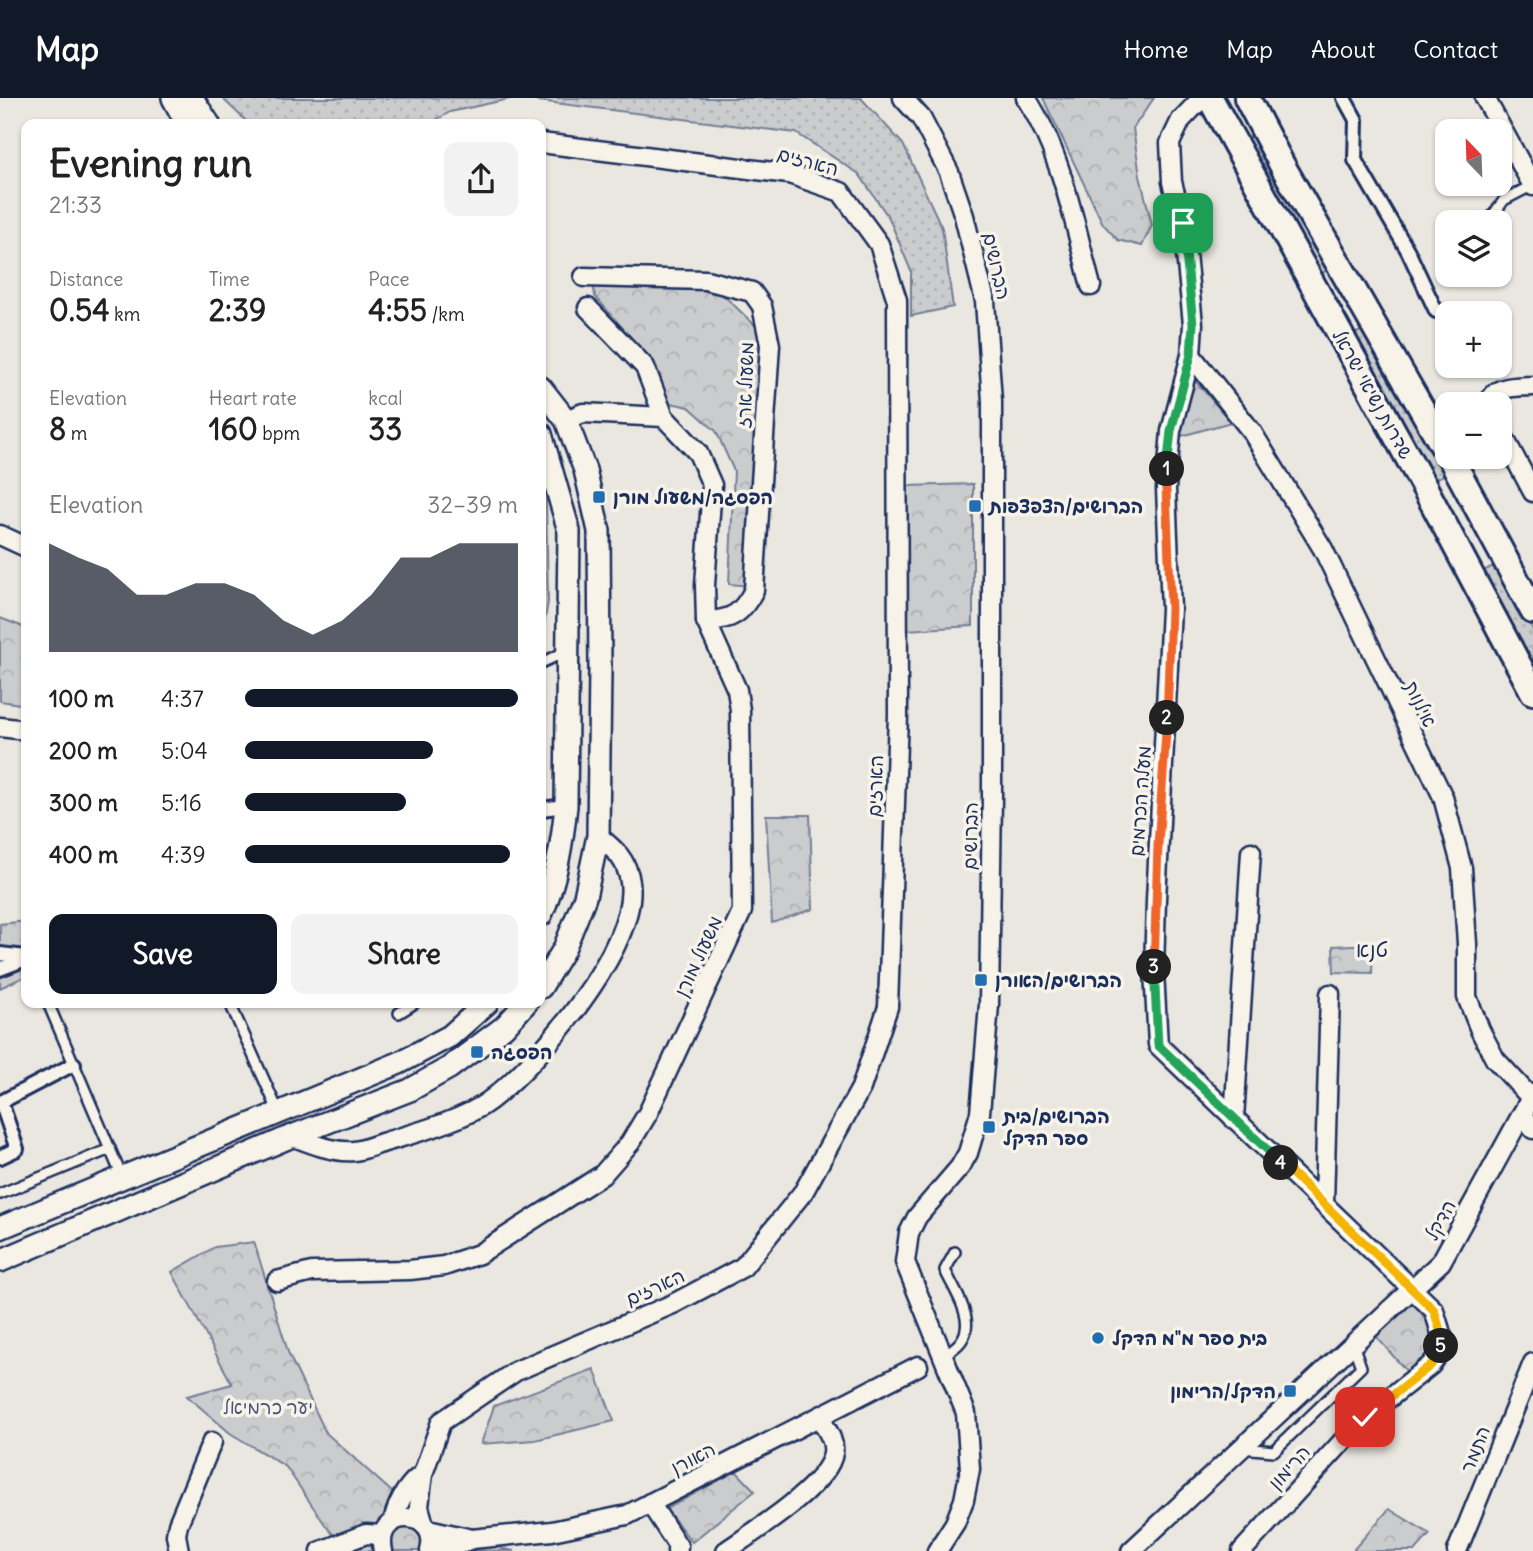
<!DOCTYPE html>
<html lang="en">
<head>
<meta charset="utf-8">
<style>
	:root { --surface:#fff; --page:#f2f2f2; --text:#222; --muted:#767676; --accent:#111827 }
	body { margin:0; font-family:Delius,"Playpen Sans Hebrew",sans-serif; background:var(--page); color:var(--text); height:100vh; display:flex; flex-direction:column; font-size:26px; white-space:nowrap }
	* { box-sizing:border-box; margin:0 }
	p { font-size:23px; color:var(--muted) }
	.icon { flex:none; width:38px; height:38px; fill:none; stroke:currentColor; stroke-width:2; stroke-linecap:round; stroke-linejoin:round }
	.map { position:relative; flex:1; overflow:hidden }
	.drawer { position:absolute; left:21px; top:21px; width:525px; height:889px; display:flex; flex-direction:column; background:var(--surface); border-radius:14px; box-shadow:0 2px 5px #0004 }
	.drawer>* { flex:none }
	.needle { width:46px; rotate:337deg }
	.tools { position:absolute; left:1435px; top:21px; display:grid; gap:14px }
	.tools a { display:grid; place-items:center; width:77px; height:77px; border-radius:14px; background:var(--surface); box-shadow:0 2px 5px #0004; font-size:35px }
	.pin { position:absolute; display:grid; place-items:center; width:60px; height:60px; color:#fff; margin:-30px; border-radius:14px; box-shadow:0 4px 10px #0006 }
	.km { position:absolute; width:35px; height:35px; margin:-18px; border-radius:50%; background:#222; color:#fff; font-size:19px; line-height:35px; text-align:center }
	.round { display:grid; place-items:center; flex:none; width:74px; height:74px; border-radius:14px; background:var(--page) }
	.head { display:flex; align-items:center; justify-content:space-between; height:119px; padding:0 28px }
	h1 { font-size:38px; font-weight:700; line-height:52px }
	.stats { display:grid; grid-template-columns:repeat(3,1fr); gap:10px; height:119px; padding:7px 28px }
	.stats div { display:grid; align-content:center }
	.stats b { font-size:30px; font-weight:700 }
	.stats small { font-size:19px; font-weight:400 }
	.stats p { font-size:19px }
	.chart { height:196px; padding:14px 28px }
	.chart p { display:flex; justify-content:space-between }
	.chart svg { width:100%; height:126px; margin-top:7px; fill:var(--accent); opacity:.7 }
	.action { display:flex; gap:14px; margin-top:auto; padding:14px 28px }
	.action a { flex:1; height:80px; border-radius:14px; background:var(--accent); color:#fff; font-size:28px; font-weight:700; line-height:80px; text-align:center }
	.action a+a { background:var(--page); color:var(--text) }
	ul { padding:0 28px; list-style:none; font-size:23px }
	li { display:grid; grid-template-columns:112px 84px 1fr; align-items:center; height:52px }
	li i { height:18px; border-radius:9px; background:var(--accent) }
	header { display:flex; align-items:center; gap:42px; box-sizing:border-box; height:98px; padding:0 35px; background:var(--accent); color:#fff }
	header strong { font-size:33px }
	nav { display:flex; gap:38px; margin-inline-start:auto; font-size:24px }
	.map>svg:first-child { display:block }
	.grass { fill:url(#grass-dots); stroke:#737e96; stroke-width:2 }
	.forest { fill:url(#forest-crowns); stroke:#737e96; stroke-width:2 }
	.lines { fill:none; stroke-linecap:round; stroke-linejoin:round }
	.service-casing { stroke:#1b2f5e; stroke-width:14 }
	.pedestrian-casing { stroke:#1b2f5e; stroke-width:18 }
	.minor-casing { stroke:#1b2f5e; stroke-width:23 }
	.tertiary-casing { stroke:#1b2f5e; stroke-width:26 }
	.secondary-casing { stroke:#1b2f5e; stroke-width:30 }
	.service { stroke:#f7f3e8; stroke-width:9 }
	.pedestrian { stroke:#f7f3e8; stroke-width:12 }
	.minor { stroke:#f7f3e8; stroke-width:18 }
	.tertiary { stroke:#f7f3e8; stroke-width:21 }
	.secondary { stroke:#f7f3e8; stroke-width:24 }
	.split-1-casing { stroke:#fff; stroke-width:14 }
	.split-2-casing { stroke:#fff; stroke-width:14 }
	.split-3-casing { stroke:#fff; stroke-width:14 }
	.split-4-casing { stroke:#fff; stroke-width:14 }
	.split-5-casing { stroke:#fff; stroke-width:14 }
	.split-6-casing { stroke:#fff; stroke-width:14 }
	.split-1 { stroke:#22a559; stroke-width:9 }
	.split-2 { stroke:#f0652b; stroke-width:9 }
	.split-3 { stroke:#f0652b; stroke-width:9 }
	.split-4 { stroke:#22a559; stroke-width:9 }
	.split-5 { stroke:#f5b400; stroke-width:9 }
	.split-6 { stroke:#f5b400; stroke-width:9 }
	.poi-dot { fill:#1f6fb2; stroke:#f7f3e8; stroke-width:2.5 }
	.labels { text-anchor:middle; stroke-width:7; stroke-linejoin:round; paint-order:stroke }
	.street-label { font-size:19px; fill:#1b2f5e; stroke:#f7f3e8 }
	.poi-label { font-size:19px; font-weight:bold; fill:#1b2f5e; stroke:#f7f3e8; text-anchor:start }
	.park-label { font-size:19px; fill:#47567a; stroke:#f7f3e8 }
	.neighbourhood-label { font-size:21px; fill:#1b2f5e; stroke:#f7f3e8 }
</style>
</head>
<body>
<header>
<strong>Map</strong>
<nav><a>Home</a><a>Map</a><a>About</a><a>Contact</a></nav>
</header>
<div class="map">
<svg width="1533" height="1453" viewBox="0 0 1533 1453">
	<defs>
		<pattern id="grass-dots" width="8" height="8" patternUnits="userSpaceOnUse" patternTransform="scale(1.75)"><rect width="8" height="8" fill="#cbcccd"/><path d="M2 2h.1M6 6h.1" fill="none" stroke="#aeb0b2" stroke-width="1.8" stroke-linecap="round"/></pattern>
		<pattern id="forest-crowns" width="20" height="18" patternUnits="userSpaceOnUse" patternTransform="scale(1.75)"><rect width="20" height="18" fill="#cbcccd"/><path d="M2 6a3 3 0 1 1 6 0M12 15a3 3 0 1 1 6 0" fill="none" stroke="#aeb0b2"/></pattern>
	</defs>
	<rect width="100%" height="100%" fill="#eae7e0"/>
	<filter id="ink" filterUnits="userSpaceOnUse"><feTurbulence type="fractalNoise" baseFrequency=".0143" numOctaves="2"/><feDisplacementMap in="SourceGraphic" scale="14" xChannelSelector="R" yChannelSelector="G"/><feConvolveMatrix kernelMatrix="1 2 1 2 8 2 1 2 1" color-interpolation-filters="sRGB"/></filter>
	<g filter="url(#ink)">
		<g class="grass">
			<polygon points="222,0 861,0 903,46 942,130 953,209 911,218 911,173 889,120 859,76 796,35 514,0 450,14 429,26 249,26"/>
			<polygon points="1253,37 1331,171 1317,177 1243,43"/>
			<polygon points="1366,230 1449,374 1430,384 1351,238"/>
			<polygon points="1498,466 1533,532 1533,571 1481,474"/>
		</g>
		<g class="forest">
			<polygon points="1043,0 1154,0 1133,30 1140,78 1152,127 1142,148 1118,142 1103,126"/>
			<polygon points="593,185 717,191 763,235 751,488 729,486 734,373 716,333 689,309 652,301 650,262 595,198"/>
			<polygon points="1192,279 1231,324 1178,339"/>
			<polygon points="973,386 973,528 906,532 907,388"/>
			<polygon points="541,392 546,403 548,504 541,542"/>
			<polygon points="0,520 26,530 26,607 0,603"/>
			<polygon points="766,717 810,717 813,811 772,825"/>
			<polygon points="26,823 26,878 0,890 0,826"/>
			<polygon points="1373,846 1372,875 1334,874 1333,848"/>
			<polygon points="254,1144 289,1257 326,1335 440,1437 514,1453 347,1453 326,1428 286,1369 230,1335 187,1298 232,1286 172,1174 215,1149"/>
			<polygon points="1412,1202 1434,1233 1434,1255 1409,1276 1374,1236"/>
			<polygon points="594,1271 614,1323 535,1342 481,1346 494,1308"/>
			<polygon points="736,1373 755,1393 692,1444 666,1411"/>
			<polygon points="1389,1411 1430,1436 1415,1453 1356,1453 1354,1451"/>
		</g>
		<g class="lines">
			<g class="service-casing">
				<g id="service">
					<polyline points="1488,124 1504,102 1533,87"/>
					<polyline points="541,565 567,553"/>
					<polyline points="48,905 122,1079"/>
					<polyline points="232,910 279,1015"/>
					<polyline points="399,915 415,905"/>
					<polyline points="0,1096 110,1051"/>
					<path d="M944,1256c42,-20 15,-54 1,-84l10,-18"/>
					<polyline points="1241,1350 1274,1353 1361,1269 1353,1246"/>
				</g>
			</g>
			<g class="pedestrian-casing">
				<g id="pedestrian">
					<polyline points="1344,0 1356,22 1355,62 1408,153 1436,213 1447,215"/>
					<polyline points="541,711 566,708"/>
					<polyline points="0,856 26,859"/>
					<polyline points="0,871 26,861"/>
					<polyline points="0,1059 17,1051 1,1004 74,966"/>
				</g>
			</g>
			<g class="minor-casing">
				<g id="minor">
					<polyline points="903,0 921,20 949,74 964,118 985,203 992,303 992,698 989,907 980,1015 968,1055 960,1069 917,1119 909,1135 905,1164 966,1315 970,1371 964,1402 955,1425 937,1453"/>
					<path d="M1026,0c36,55 48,125 65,188"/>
					<polyline points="1202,0 1181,22 1170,45 1172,84 1183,126 1193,226 1191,257 1171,333 1166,391 1171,511 1156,802 1154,873 1158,947 1434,1212 1443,1242 1440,1254 1431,1267 1365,1319 1242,1453"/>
					<polyline points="1485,0 1533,88"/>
					<path d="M584,179l122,3 46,12 10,14 8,39 -16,245c-12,23 -21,30 -48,31"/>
					<polyline points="588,210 645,269 664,319"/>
					<polyline points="1191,257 1252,334 1323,451 1443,699 1462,770 1467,846 1467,899 1480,932 1495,961 1531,1000"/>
					<path d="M1487,306c7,-19 28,-17 46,-18"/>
					<polyline points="1500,332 1533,394"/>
					<polyline points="0,437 26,449"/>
					<polyline points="0,629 26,632"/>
					<polyline points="1522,1016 1533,1031"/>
					<polyline points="1234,1021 1251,754"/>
					<path d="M292,1038c18,7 42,17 62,15 10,-1 21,-6 31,-9 30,-9 79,-22 104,-41 49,-37 150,-155 141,-219 -3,-23 -16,-33 -32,-46"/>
					<polyline points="1324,1105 1330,896"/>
					<polyline points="277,1183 312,1174 410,1172 444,1168 479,1156 602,1077 630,1045 648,1015 742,813 740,612 737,592 706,523 705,487 712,387 698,355 664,319 583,315 566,322"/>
					<polyline points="650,1405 678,1448 677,1453"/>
					<path d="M393,1423c5,-19 13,-36 30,-47"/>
					<polyline points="424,1427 419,1409 421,1391 423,1376 441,1324 516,1273 673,1206 743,1169 804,1093 861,990 888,909 898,617 897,202 879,146 841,94 789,76 541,45"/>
					<polyline points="428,1431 472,1441"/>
					<polyline points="179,1453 176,1437 178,1426 212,1344"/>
					<polyline points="321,1453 366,1436 382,1437"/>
					<path d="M383,1453c-10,-45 58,-43 47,0"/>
					<polyline points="439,1453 472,1441 552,1433 627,1417 918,1268"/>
					<path d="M726,1453c26,-18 103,-66 107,-98 2,-13 -7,-24 -13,-35"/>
					<polyline points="1131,1453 1441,1164 1533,996"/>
					<polyline points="1457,1453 1533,1265"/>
				</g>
			</g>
			<g class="tertiary-casing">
				<g id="tertiary">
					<polyline points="173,0 187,26"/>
					<polyline points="192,0 209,26"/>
					<polyline points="541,290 566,322 585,372 599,433 600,571 598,738 585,799 564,851 541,889"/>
					<path d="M541,336l28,97 -3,275c-4,38 -10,75 -25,109"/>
					<polyline points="0,1130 399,965 450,938 487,905"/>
					<polyline points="0,1163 292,1038 410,992 449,970 504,929 526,905"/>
				</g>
			</g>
			<g class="secondary-casing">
				<g id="secondary">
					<polyline points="1210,0 1427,394 1533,594"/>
					<polyline points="1247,0 1282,67 1447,355"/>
					<polyline points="1450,359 1533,513"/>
				</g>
			</g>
			<use href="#service" class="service"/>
			<use href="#pedestrian" class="pedestrian"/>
			<use href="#minor" class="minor"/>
			<use href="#tertiary" class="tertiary"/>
			<use href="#secondary" class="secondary"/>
		</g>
	</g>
	<g class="lines" filter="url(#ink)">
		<g class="split-1-casing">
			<polyline id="split-1" points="1167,371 1171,333 1191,257 1193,226 1183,125"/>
		</g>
		<g class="split-2-casing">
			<polyline id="split-2" points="1167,620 1171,511 1166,391 1167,371"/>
		</g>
		<g class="split-3-casing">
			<polyline id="split-3" points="1154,869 1158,747 1167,620"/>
		</g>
		<g class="split-4-casing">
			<polyline id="split-4" points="1154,869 1158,947 1281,1065"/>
		</g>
		<g class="split-5-casing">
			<polyline id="split-5" points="1281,1065 1434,1212 1443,1242 1441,1248"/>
		</g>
		<g class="split-6-casing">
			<polyline id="split-6" points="1365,1319 1431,1267 1441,1248"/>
		</g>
		<use href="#split-1" class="split-1"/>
		<use href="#split-2" class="split-2"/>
		<use href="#split-3" class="split-3"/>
		<use href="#split-4" class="split-4"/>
		<use href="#split-5" class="split-5"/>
		<use href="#split-6" class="split-6"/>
	</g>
	<g class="poi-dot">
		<rect x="592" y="392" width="14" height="14" rx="3.5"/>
		<rect x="968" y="401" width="14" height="14" rx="3.5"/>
		<rect x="974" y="875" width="14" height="14" rx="3.5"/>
		<rect x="470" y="947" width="14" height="14" rx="3.5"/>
		<rect x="982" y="1022" width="14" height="14" rx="3.5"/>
		<circle cx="1098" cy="1240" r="7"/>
		<rect x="1283" y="1286" width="14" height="14" rx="3.5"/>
	</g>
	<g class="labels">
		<g class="street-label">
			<text transform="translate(808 63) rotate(15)" y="7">הארזים</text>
			<text transform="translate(997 168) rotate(77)" y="7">הברושים</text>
			<text transform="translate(745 287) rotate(-88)" y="7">משעול ארז</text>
			<text transform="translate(1373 296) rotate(61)" y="7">שדרות נשיאי ישראל</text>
			<text transform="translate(1421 606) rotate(64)" y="7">אילנות</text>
			<text transform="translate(875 688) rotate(-88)" y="7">הארזים</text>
			<text transform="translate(1140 703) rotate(-86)" y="7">מעלה הכרמים</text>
			<text transform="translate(970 738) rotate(-89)" y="7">הברושים</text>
			<text transform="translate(698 858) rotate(-65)" y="7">משעול מורן</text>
			<text transform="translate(1440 1122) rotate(-61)" y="7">הדקל</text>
			<text transform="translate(655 1189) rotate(-25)" y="7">הארזים</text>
			<text transform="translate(1475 1351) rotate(-68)" y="7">התמר</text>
			<text transform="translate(693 1360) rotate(-27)" y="7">האורן</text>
			<text transform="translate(1289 1369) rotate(-48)" y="7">הרימון</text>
		</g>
		<g class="poi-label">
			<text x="613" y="406">הפסגה/משעול מורן</text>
			<text x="989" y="415">הברושים/הצפצפות</text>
			<text x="995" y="889">הברושים/האורן</text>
			<text x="491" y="961">הפסגה</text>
			<text x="1003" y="1025">הברושים/בית<tspan x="1003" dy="22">ספר הדקל</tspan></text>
			<text x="1112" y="1247">בית ספר מ"מ הדקל</text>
			<text x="1276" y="1300" text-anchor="end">הדקל/הרימון</text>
		</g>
		<g class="park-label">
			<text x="268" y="1316">יער כרמיאל</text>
		</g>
		<g class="neighbourhood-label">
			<text x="1372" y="859">טנא</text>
		</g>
	</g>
</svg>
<div class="tools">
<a><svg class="needle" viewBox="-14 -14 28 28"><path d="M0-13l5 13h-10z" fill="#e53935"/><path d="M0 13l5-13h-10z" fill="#767676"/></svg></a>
<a><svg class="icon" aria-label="layers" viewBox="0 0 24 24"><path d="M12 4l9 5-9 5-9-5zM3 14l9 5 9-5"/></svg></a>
<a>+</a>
<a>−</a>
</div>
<div class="pin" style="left:1183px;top:125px;background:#1e9e55"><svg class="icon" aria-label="arrive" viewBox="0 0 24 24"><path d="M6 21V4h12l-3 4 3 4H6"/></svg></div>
<div class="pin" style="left:1365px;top:1319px;background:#d93025"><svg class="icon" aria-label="check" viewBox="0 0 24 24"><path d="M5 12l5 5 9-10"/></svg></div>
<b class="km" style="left:1167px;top:371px">1</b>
<b class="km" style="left:1167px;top:620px">2</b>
<b class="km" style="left:1154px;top:869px">3</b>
<b class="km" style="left:1281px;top:1065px">4</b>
<b class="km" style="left:1441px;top:1248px">5</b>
<section class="drawer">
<div class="head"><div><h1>Evening run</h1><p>21:33</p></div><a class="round"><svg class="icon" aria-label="share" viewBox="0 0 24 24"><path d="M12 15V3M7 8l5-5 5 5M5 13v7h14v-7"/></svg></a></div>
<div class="stats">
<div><p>Distance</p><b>0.54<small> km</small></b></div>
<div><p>Time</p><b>2:39</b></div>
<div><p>Pace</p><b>4:55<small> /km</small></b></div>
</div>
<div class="stats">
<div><p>Elevation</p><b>8<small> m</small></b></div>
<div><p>Heart rate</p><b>160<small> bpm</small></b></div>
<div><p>kcal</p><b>33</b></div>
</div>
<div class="chart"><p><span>Elevation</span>32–39 m</p>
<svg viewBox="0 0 160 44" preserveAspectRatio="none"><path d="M0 44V6L10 11L20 15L30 24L40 24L50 20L60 20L70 24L80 33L90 38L100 33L110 24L120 11L130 11L140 6L150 6L160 6V44z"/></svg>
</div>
<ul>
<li><b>100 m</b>4:37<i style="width:100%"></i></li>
<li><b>200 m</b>5:04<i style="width:69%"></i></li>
<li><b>300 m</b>5:16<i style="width:59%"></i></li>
<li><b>400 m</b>4:39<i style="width:97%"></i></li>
</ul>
<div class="action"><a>Save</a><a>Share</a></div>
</section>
</div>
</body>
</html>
